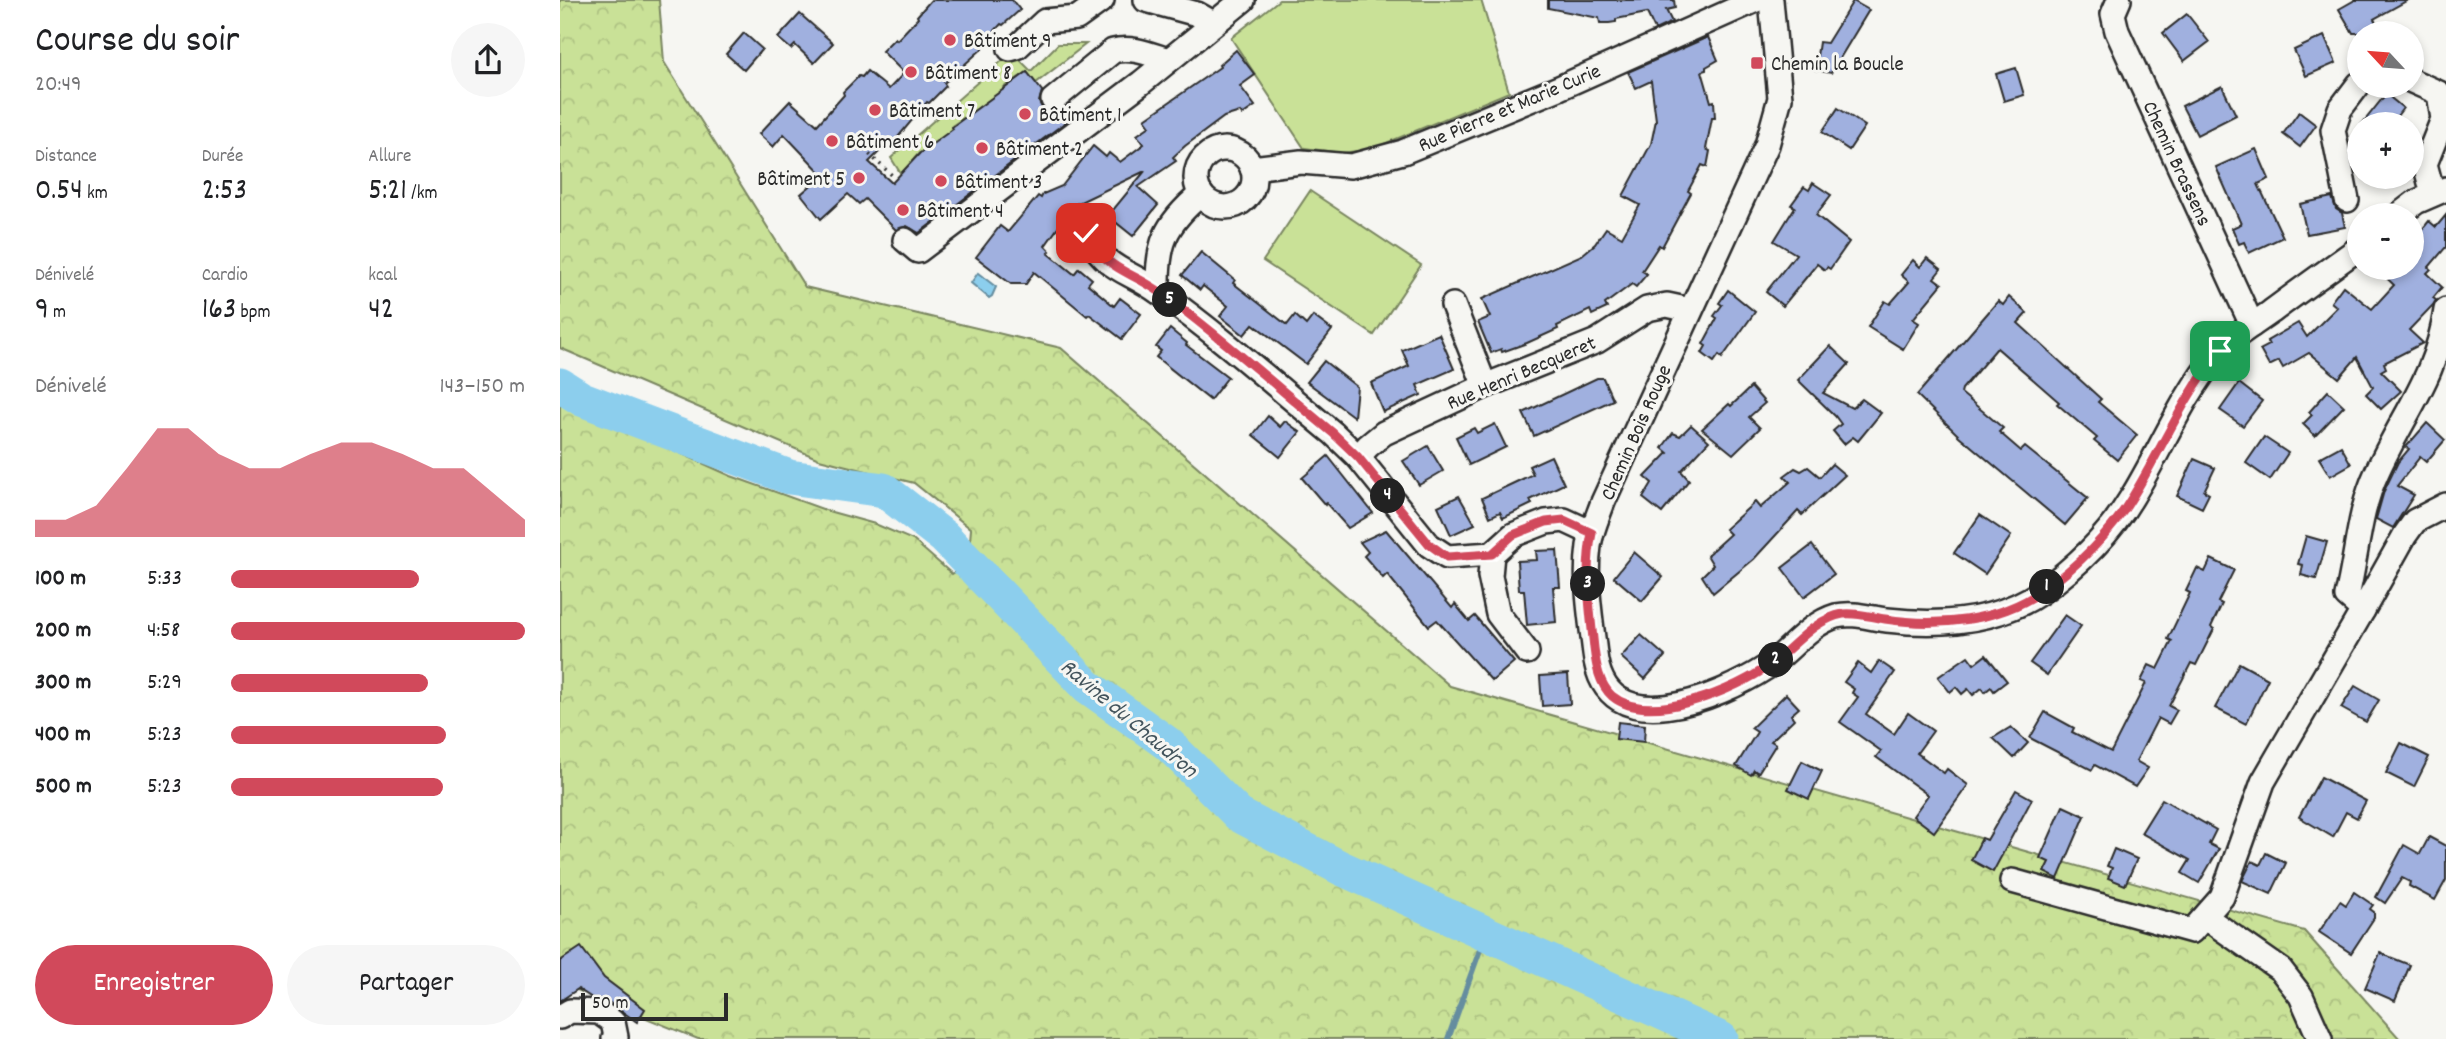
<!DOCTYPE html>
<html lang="fr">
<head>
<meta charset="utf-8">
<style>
	:root { --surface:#fff; --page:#f6f6f6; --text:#202124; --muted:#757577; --accent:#d1495b }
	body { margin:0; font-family:Dekko,sans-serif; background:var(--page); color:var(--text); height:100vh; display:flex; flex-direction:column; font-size:26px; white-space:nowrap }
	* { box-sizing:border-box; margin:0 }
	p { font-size:23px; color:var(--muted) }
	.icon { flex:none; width:38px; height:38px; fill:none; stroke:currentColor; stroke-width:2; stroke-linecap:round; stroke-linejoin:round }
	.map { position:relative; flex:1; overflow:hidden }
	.details { display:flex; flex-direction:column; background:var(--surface); width:560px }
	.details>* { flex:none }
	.needle { width:46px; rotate:296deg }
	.tools { position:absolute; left:1787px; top:21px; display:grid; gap:14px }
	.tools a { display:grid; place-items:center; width:77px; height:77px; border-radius:50%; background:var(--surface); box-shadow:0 4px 10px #0003; font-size:35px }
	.scale { position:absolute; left:21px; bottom:18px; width:147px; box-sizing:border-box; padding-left:7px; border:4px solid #2b2b2b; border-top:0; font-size:19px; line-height:24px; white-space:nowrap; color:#2b2b2b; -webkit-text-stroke:5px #f6f6f2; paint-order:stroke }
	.pin { position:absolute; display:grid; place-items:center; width:60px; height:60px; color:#fff; margin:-30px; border-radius:14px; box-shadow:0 4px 10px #0006 }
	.km { position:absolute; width:35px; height:35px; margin:-18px; border-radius:50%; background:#222; color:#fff; font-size:19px; line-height:35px; text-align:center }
	.round { display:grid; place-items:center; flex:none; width:74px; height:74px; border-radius:37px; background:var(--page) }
	.head { display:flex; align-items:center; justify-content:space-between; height:119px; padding:0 35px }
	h1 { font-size:38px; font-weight:600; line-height:52px }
	.figures { display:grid; grid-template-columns:repeat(3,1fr); gap:10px; height:119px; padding:7px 35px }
	.figures div { display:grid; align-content:center }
	.figures b { font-size:30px; font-weight:600 }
	.figures small { font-size:19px; font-weight:400 }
	.figures p { font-size:19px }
	.chart { height:196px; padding:14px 35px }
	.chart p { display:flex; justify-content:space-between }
	.chart svg { width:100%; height:126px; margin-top:7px; fill:var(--accent); opacity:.7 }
	.cta { display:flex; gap:14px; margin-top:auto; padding:14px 35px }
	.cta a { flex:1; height:80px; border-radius:42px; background:var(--accent); color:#fff; font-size:28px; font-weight:600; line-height:80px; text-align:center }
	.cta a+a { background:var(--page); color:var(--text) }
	ul { padding:0 35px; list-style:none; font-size:23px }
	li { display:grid; grid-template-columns:112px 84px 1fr; align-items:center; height:52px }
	li i { height:18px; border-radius:9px; background:var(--accent) }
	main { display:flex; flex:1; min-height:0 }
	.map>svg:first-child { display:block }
	.grass { fill:#c9e197; stroke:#7a8661; stroke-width:2 }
	.forest { fill:url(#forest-crowns); stroke:#7a8661; stroke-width:2 }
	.water { fill:#8cceed; stroke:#658d9f; stroke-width:2 }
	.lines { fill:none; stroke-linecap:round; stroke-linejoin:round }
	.stream { stroke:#658d9f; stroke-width:6 }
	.river { stroke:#8cceed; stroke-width:35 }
	.building { fill:#a0b0df; stroke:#2b2b2b; stroke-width:2 }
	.minor-casing { stroke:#2b2b2b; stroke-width:28 }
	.path { stroke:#2b2b2b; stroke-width:3.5; stroke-dasharray:2 5; stroke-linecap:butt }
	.minor { stroke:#f6f6f2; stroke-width:23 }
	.route-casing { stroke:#fff; stroke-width:14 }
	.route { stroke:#d1495b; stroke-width:9 }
	.poi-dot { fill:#d1495b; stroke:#f6f6f2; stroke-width:2.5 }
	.labels { text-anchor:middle; stroke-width:6; stroke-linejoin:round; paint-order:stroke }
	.poi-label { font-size:21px; fill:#2b2b2b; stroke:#f6f6f2; text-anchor:start }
	.street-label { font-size:21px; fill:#2b2b2b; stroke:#f6f6f2 }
	.water-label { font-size:23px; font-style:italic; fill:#43545c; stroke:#f6f6f2 }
</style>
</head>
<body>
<main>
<section class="details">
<div class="head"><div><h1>Course du soir</h1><p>20:49</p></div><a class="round"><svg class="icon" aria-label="share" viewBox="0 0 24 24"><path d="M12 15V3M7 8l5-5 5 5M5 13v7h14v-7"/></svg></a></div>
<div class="figures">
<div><p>Distance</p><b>0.54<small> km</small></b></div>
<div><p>Durée</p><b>2:53</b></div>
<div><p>Allure</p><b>5:21<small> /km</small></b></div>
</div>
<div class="figures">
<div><p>Dénivelé</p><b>9<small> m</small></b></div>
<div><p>Cardio</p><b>163<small> bpm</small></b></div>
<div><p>kcal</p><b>42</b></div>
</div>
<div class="chart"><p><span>Dénivelé</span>143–150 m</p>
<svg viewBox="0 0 160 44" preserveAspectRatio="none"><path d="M0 44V38L10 38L20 33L30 20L40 6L50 6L60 15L70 20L80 20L90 15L100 11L110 11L120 15L130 20L140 20L150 29L160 38V44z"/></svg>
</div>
<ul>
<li><b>100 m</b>5:33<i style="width:64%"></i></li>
<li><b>200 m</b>4:58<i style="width:100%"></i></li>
<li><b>300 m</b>5:29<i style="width:67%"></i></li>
<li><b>400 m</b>5:23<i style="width:73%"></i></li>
<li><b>500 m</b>5:23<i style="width:72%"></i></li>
</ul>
<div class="cta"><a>Enregistrer</a><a>Partager</a></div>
</section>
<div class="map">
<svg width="1886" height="1039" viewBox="0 0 1886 1039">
	<defs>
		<pattern id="forest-crowns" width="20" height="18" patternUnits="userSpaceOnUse" patternTransform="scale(1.75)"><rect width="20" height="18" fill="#c9e197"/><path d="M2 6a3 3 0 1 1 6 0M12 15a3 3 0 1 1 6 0" fill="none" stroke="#adc182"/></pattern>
	</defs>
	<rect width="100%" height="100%" fill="#f6f6f2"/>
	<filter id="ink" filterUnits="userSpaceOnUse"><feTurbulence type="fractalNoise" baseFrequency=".0143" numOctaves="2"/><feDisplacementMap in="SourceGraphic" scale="14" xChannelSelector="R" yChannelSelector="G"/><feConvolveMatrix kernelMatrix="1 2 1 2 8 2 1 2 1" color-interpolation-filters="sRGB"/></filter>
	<g filter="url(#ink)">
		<g class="grass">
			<polygon points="719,0 921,0 949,92 812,149 782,153 744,148 671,38"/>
			<polygon points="498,44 526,44 476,83 467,72 444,87 445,89 392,126 393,129 361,154 359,153 341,174 331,158 452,52 471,71"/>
			<polygon points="750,191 861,265 814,335 703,261"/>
		</g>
		<polygon class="forest" points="0,0 99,0 104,62 245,287 501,348 890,686 1744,931 1840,1039 138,1039 0,983 0,404 71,431 171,476 268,511 315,524 353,540 392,574 408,563 411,529 354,483 259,459 0,348"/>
		<polygon class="water" points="418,273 436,287 432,296 429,298 411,283"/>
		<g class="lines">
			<polyline class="stream" points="888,1039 926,933"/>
			<polyline class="river" points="0,385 22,399 229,477 324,490 384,537 527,686 608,744 679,815 781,868 1161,1039"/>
		</g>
		<g class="building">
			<polygon points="371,0 452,0 460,10 443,25 441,24 421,46 423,48 384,83 386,86 369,103 367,102 334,142 331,140 309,162 332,183 360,153 393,129 392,127 467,72 482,91 479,102 482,108 489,113 499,112 507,121 359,233 347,226 336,230 305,199 299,204 288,194 261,219 241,194 263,175 224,134 213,147 199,134 230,101 257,125 284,95 283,92 299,76 302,77 307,71 329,89 344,73 322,51 335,38 337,40 358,18 357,16"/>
			<polygon points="988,0 1114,0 1115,8 1106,10 1112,22 1095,30 1087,13 1056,19 1056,22 1049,23 1040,23 1039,18 988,8"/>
			<polygon points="1795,0 1848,0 1814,19 1822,33 1793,33 1779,9"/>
			<polygon points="1293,1 1309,10 1271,73 1255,70 1259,42 1267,43"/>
			<polygon points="240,14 273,43 254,63 235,45 231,49 218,38"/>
			<polygon points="1627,14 1649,42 1624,61 1603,33"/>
			<polygon points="184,33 202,49 184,70 166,54"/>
			<polygon points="1764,36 1776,63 1746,76 1734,50"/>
			<polygon points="1148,37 1158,60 1146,67 1146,70 1142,71 1151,102 1154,101 1155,118 1152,118 1146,149 1150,151 1147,167 1142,165 1128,191 1131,193 1102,247 1099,245 1082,271 1087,274 1076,287 1072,284 1045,304 1047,308 1032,315 1030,310 997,326 998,329 967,343 942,352 941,349 931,353 918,322 930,317 922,299 1022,255 1035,244 1046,228 1062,237 1080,205 1063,196 1091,144 1096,120 1091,81 1076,88 1068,72"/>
			<polygon points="676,50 695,75 680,86 695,106 682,115 680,112 664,117 625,146 613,157 616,161 578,187 598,205 573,236 548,216 585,171 514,205 485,246 490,251 488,253 514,274 519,268 532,279 528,284 554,306 560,298 581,314 562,339 529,314 527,316 474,272 466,284 451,284 416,257 440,226 448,232 478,196 481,198 483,194 502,186 533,146 546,157 549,153 560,162 584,144 577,135 590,126 585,119 660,67 659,65"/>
			<polygon points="1456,68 1464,95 1444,101 1436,74"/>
			<polygon points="1662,86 1676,115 1637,135 1622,106"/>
			<polygon points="1826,94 1843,108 1831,124 1802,124"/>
			<polygon points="1278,108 1305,126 1289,150 1262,132"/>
			<polygon points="1739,112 1756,125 1740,147 1723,134"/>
			<polygon points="1696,149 1709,179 1698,184 1723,237 1689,253 1684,242 1679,244 1672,228 1681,224 1656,167"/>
			<polygon points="1253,183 1271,195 1256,215 1289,242 1270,269 1267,267 1265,270 1257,264 1223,306 1206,292 1236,254 1214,241 1235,207 1231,205 1244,187 1249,190"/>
			<polygon points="1772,197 1776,209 1782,213 1785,227 1747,234 1740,204"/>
			<polygon points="1886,215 1886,247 1869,267 1871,269 1867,273 1882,287 1873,298 1876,300 1873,305 1849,330 1863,343 1824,363 1826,368 1821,371 1841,391 1821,409 1806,394 1813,387 1797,357 1779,378 1749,353 1723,368 1719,361 1709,366 1700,350 1709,345 1707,341 1738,323 1747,337 1777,307 1771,302 1783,286 1812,309 1834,285 1816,268 1852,268 1852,242 1869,221 1876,227"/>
			<polygon points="641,252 675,280 673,283 727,325 735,315 746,325 753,316 772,330 746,364 693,324 684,335 660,316 668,306 643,286 640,290 622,275"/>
			<polygon points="1367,258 1381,269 1374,278 1382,284 1353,319 1359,323 1343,349 1308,327 1325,301 1330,304 1349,282 1341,275 1353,260 1360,267"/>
			<polygon points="1168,290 1195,312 1162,358 1159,355 1154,362 1142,353 1146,346 1143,344 1157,318 1154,316 1162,305 1159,303"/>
			<polygon points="1449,297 1467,313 1458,323 1541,399 1538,402 1577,435 1557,460 1534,441 1537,438 1497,404 1499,402 1437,348 1402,389 1401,393 1443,428 1439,432 1461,451 1465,447 1528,498 1505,525 1399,436 1357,395 1438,301 1443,305"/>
			<polygon points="610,329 627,343 626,345 668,377 650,400 596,357 601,351 596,347"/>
			<polygon points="879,334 894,369 857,385 861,395 823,412 811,383 849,366 842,350"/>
			<polygon points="1270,346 1289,364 1263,393 1292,408 1302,399 1321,413 1298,441 1293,437 1284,444 1273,431 1281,424 1275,416 1238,380"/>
			<polygon points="764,361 797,387 794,417 747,382"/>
			<polygon points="1037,378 1043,378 1053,400 974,436 963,413"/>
			<polygon points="1679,383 1702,401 1683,426 1660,410"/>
			<polygon points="1191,387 1205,403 1189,417 1200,428 1173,454 1142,429 1169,404 1171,406"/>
			<polygon points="1768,391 1784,406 1755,436 1743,424 1752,415 1749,412"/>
			<polygon points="708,416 720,427 725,421 740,432 720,457 693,435"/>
			<polygon points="1867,423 1885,440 1866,462 1860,457 1837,486 1854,495 1833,528 1816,519 1824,491 1838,462 1849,449 1846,447"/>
			<polygon points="935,424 946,447 909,465 896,437 914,428 917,433"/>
			<polygon points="1131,425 1149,441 1121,471 1129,480 1102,513 1083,498 1092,483 1085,477 1108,453 1102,448 1113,433 1120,436"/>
			<polygon points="1704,437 1728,453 1710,480 1686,463"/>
			<polygon points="868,446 883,471 859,485 843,461"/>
			<polygon points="1781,446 1791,464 1770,476 1759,458"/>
			<polygon points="768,456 813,513 788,528 766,503 765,505 742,478"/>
			<polygon points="991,456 1004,484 970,500 972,504 943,518 940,512 930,517 922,498 973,474 969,466"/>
			<polygon points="1634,459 1655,468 1644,491 1649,494 1642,508 1617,496"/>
			<polygon points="1272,464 1285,475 1242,515 1238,511 1194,559 1153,593 1142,576 1153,565 1147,555 1170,534 1165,529 1195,502 1200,508 1230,482 1224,476 1235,468 1241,471 1248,467 1260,477"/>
			<polygon points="899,496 915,524 891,535 878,506"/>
			<polygon points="1420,515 1451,536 1425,574 1394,553"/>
			<polygon points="826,530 892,608 895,604 909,621 915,616 954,662 932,681 877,620 869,626 827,574 823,578 804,556 808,552 800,542"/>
			<polygon points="1746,536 1767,542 1756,579 1741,575 1743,565 1738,564"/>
			<polygon points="1252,545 1274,574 1244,597 1222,568"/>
			<polygon points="997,550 1000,587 993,587 996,622 967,625 964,590 959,590 957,561 977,560 976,551"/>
			<polygon points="1074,552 1103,577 1082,601 1054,577"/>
			<polygon points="1651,559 1674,570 1658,602 1662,604 1651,627 1654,629 1636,665 1631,663 1609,706 1617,710 1609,724 1598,718 1576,761 1588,768 1575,787 1535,765 1532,770 1470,738 1485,712 1514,728 1512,732 1551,752 1586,683 1581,681 1589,665 1598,669 1612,641 1608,639 1630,593 1626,591 1637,568 1645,572"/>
			<polygon points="1505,615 1521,626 1487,675 1470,663"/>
			<polygon points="1081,635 1105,656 1085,679 1061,657"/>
			<polygon points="1426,655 1447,681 1434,691 1431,687 1425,692 1422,688 1413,695 1408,689 1402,694 1396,687 1390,692 1378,677 1408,656 1414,664"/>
			<polygon points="1319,661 1335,672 1306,714 1334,734 1348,713 1373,731 1357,753 1384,773 1387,769 1408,785 1374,832 1353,816 1368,795 1316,757 1321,751 1280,722 1298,697 1292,693 1294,689 1284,682 1298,663 1311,673"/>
			<polygon points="1679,663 1708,679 1686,724 1655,708"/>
			<polygon points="1008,674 1010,704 982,706 980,676"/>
			<polygon points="1795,686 1819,700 1806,722 1781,708"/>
			<polygon points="1226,694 1239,708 1231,715 1234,719 1211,741 1216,744 1198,773 1194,770 1191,775 1176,766 1197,732 1191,728"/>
			<polygon points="1058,722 1085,725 1084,742 1056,739"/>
			<polygon points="1451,727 1468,743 1454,758 1433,738"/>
			<polygon points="1841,743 1869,757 1854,787 1826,773"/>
			<polygon points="1242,761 1262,771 1249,799 1228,789"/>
			<polygon points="1761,777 1806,801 1797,818 1786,812 1773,837 1739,817"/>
			<polygon points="1456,790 1472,799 1433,872 1411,860 1422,838 1427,840"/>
			<polygon points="1602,799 1656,830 1649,844 1659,849 1639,883 1622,873 1630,860 1581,833"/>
			<polygon points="1503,806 1525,816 1498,879 1484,872 1489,862 1480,858"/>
			<polygon points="1869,837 1886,846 1886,880 1875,900 1849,886 1850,882 1842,878 1825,903 1816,897 1844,845 1860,854"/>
			<polygon points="1554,849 1577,859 1565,885 1548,878 1552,868 1547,866"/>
			<polygon points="1706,853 1726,863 1711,894 1682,881 1692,861 1700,865"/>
			<polygon points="1794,892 1813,905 1810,909 1814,912 1814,918 1791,953 1759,932 1780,901 1786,905"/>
			<polygon points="21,947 44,978 85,1009 77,1022 47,1001 32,998 18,989 0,1001 0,961"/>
			<polygon points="1820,953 1850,965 1835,1001 1805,988"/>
		</g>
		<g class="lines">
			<g class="minor-casing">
				<g id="minor">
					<polyline points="586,0 637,14 653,23"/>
					<path d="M1211,0l9,98 -13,47 -164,357c-5,14 -12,29 -14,44 -5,35 2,73 6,108 10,92 124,44 172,13 23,-16 42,-43 69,-51 18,-4 33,2 51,4 52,6 109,3 154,-28 35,-25 69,-58 91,-95 29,-47 49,-99 85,-142 14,-18 36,-30 54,-43 29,-22 59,-43 88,-64"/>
					<polyline points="1559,0 1553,14 1557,31 1692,325"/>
					<polyline points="450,49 457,47 485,21 517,18 542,0"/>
					<polyline points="1852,81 1879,93 1883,119 1865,164 1873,194"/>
					<path d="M493,100l60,-49c19,-5 36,3 55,9"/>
					<circle cx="665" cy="178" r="29"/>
					<polyline points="692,168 741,162 791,166 843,152 999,88 1196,0"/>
					<polyline points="1787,200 1773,130 1780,109 1799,84"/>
					<polyline points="1839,215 1856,202 1886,189"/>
					<path d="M526,233c24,41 40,35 74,60 60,43 116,93 173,140l25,24 71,88 18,12 45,-3 21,-19 33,-13 18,-2 28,13"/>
					<polyline points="345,240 358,251 581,83 683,0"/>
					<path d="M598,291c-1,-47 6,-66 43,-97"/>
					<polyline points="893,305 925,386"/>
					<path d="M1886,310c-9,66 -43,104 -69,162 -18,38 -20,83 -30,124l16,14 42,-75 10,-14 31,-16"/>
					<polyline points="798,457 808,446 824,433 925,386 1037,341 1087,309 1107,305 1130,310"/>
					<polyline points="932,554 930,576 938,614 967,652"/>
					<polyline points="1452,881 1632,931 1662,897 1703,782 1803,610"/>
					<polyline points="1645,917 1721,970 1741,996 1760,1039"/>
					<polyline points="0,1017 10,1011 39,1012 53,1022 56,1037 54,1039"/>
				</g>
			</g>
			<polyline class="path" points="299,145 335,178"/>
			<use href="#minor" class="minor"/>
		</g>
	</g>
	<g class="lines" filter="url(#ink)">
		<g class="route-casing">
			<path id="route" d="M526,233c25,41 40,35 74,59 60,44 116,94 173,141l25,24 71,87 18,13 45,-3 21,-19 33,-13 18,-2 28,13c-8,38 -2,77 2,115 2,17 5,36 18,48 37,31 125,-7 158,-31 23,-17 44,-46 73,-51 14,-2 28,3 42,5 52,8 113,3 157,-28 35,-24 69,-58 91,-95 29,-48 51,-100 87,-145"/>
		</g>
		<use href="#route" class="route"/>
	</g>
	<g class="poi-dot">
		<circle cx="390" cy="40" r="7"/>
		<rect x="1190" y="56" width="14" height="14" rx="3.5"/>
		<circle cx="351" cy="72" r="7"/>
		<circle cx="315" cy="110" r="7"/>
		<circle cx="465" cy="114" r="7"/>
		<circle cx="272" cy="141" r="7"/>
		<circle cx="422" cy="148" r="7"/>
		<circle cx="299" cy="178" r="7"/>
		<circle cx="381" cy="181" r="7"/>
		<circle cx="343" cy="210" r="7"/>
	</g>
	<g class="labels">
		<g class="poi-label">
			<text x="404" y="47">Bâtiment 9</text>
			<text x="1211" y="70">Chemin la Boucle</text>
			<text x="365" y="79">Bâtiment 8</text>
			<text x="329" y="117">Bâtiment 7</text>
			<text x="479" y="121">Bâtiment 1</text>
			<text x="286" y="148">Bâtiment 6</text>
			<text x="436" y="155">Bâtiment 2</text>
			<text x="285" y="185" text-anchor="end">Bâtiment 5</text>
			<text x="395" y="188">Bâtiment 3</text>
			<text x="357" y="217">Bâtiment 4</text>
		</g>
		<g class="street-label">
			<text transform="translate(949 107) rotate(-23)" y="7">Rue Pierre et Marie Curie</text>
			<text transform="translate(1618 163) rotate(65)" y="7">Chemin Brassens</text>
			<text transform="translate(961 372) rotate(-23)" y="7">Rue Henri Becqueret</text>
			<text transform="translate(1075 432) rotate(-66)" y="7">Chemin Bois Rouge</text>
		</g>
		<g class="water-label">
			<text transform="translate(570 717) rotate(40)" y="8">Ravine du Chaudron</text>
		</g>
	</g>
</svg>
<div class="tools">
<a><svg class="needle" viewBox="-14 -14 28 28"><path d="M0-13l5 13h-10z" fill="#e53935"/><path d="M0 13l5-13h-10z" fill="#757577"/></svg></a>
<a>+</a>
<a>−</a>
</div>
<div class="scale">50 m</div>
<div class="pin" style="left:1660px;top:351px;background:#1e9e55"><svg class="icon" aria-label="arrive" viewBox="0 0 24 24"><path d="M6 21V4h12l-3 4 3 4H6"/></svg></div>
<div class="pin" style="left:526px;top:233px;background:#d93025"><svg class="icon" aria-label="check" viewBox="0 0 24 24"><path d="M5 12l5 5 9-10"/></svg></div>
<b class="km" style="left:1487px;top:587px">1</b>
<b class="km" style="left:1216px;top:660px">2</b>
<b class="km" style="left:1028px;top:584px">3</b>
<b class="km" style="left:828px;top:496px">4</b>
<b class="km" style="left:610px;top:300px">5</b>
</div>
</main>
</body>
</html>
